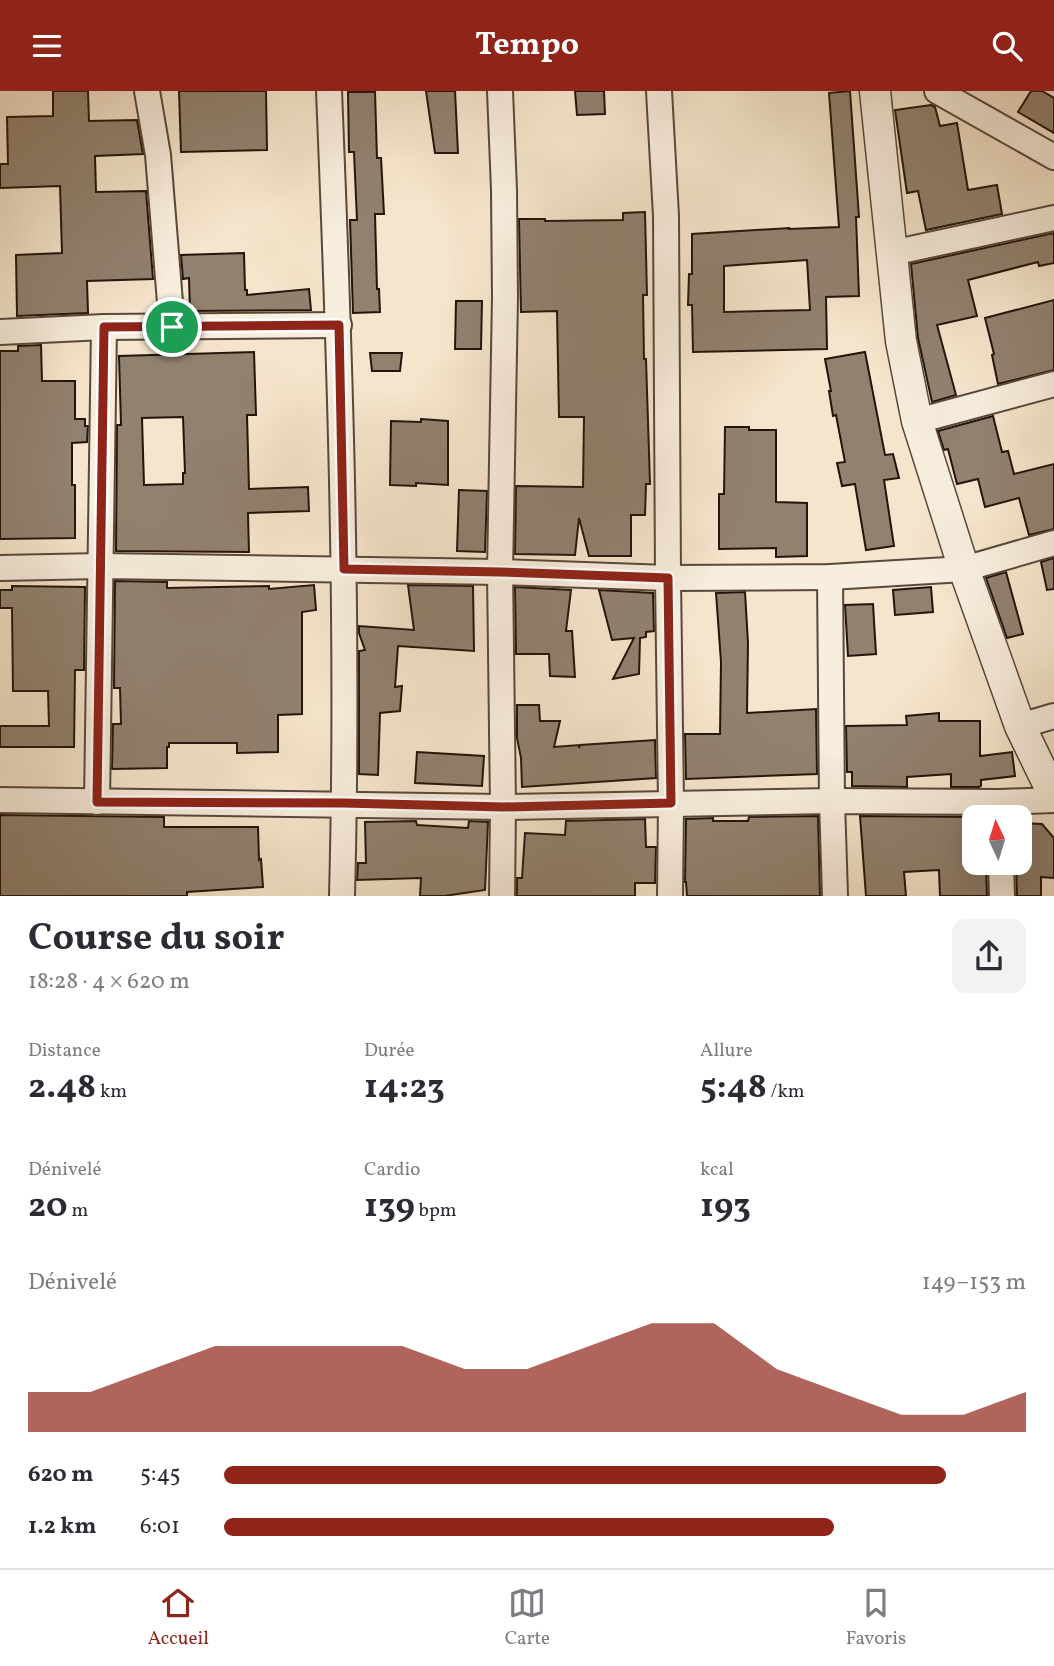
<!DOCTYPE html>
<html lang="fr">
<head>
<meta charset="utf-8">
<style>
	:root { --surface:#fff; --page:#f2f2f3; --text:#2b2b33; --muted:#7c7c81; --line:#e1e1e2; --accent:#8f2418 }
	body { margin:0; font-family:Vollkorn,serif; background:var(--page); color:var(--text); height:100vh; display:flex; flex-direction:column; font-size:26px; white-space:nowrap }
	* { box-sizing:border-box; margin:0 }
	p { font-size:23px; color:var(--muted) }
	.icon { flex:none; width:38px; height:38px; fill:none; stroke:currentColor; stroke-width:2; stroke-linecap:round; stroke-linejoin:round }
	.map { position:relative; height:805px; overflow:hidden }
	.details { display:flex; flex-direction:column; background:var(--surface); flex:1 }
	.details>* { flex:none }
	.needle { width:46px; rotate:356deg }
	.fabs { position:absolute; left:962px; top:714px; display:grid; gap:14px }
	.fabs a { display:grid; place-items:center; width:70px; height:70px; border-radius:14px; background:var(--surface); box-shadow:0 7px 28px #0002; font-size:35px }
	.pin { position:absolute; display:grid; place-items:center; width:60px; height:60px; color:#fff; margin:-30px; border:4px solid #fff; border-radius:50%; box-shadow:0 2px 7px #0007 }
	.round { display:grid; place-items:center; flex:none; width:74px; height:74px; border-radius:14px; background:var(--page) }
	.summary { display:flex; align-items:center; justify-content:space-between; height:119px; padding:0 28px }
	h1 { font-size:38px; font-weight:700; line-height:52px }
	.metrics { display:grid; grid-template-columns:repeat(3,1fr); gap:10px; height:119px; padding:7px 28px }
	.metrics div { display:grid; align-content:center }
	.metrics b { font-size:35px; font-weight:700 }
	.metrics small { font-size:19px; font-weight:400 }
	.metrics p { font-size:19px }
	.chart { height:196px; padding:14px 28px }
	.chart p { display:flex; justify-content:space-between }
	.chart svg { width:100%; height:126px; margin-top:7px; fill:var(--accent); opacity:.7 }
	ul { padding:0 28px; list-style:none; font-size:23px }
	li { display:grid; grid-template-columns:112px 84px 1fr; align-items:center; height:52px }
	li i { height:18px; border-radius:9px; background:var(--accent) }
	header { display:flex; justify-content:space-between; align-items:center; height:91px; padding:0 28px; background:var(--accent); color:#fff; font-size:32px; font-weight:700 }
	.dock { display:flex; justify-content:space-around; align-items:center; height:98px; border-top:2px solid var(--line); background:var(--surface); font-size:19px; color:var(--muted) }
	.dock a { display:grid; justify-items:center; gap:4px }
	.dock .on { color:var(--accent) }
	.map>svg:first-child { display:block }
	.building { fill:#91816f; stroke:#24140b; stroke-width:2; fill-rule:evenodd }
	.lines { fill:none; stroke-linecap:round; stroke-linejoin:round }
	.minor-casing { stroke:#58483b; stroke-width:28 }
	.tertiary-casing { stroke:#58483b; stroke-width:33 }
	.minor { stroke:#f8eede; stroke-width:24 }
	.tertiary { stroke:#f8eede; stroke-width:30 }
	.route-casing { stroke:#fff; stroke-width:14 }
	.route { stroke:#8f2418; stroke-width:9 }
</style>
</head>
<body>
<header><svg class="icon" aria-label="menu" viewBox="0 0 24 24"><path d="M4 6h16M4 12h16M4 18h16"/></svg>Tempo<svg class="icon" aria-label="search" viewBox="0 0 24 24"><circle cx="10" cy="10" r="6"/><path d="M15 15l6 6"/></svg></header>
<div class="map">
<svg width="1054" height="805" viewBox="0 0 1054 805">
	<rect width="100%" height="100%" fill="#f5e5cc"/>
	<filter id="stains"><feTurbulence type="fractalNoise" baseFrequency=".00286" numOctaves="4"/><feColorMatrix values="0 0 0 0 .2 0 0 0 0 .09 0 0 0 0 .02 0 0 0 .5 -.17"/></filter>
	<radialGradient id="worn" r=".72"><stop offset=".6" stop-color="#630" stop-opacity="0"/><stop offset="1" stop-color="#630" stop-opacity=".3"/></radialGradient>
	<g class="building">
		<polygon points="53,0 88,0 89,30 137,29 143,63 95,65 96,101 146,100 153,188 87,190 88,222 17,225 16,164 62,162 60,95 0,97 0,73 8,73 7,26 53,25"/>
		<polygon points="179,0 266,0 267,59 181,61"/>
		<polygon points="426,0 455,0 458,62 435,62"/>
		<polygon points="575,0 604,0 605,23 577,24"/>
		<path d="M850,0l9,126h-3l3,79 -33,1 1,52 -134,3 -1,-47h-4l1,-31h3v-40l97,-6v1l50,-2 -10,-134zM807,169l3,50 -86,2v-46z"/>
		<polygon points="1031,0 1042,0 1054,7 1054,42 1018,21"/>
		<polygon points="348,1 375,1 377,67 381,67 384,123 375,123 377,198 379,198 380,221 353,222 350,129 357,129 354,61 349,61"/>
		<polygon points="931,14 935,16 940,35 957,32 968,99 997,94 1002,123 926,139 918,100 907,102 895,19"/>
		<polygon points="645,121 647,204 643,204 644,268 646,268 650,393 646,393 645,424 631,424 631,465 589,465 579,427 575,464 515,463 516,395 583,396 584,326 559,326 557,220 521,221 519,128 545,128 545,130 623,129 623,122"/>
		<polygon points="1054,142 1054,172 1039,175 1038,171 968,189 977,225 937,234 956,304 932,311 918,247 911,173"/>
		<polygon points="244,162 245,199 247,199 247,204 309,198 311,219 190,220 189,187 183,188 181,164"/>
		<polygon points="1054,209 1054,279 998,293 992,264 994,263 985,227"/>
		<polygon points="456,210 482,210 481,258 455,258"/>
		<polygon points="41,254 42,290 75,290 75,328 85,328 85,335 88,335 87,351 72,352 72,394 75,394 75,447 0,448 0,260 18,260 18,255"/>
		<path d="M254,261l2,63h-9l2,74 59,-2 1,24 -61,2 1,39 -133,-1 1,-126h4l-2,-69zM183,326l2,56h-2v11l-39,1 -2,-67z"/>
		<polygon points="865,261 885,364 893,363 899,387 884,389 894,455 866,459 855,393 842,395 837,372 845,371 836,324 833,325 829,300 831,300 825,268"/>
		<polygon points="370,262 402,262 400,280 372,280"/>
		<polygon points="993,325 1002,361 1008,360 1014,383 1054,373 1054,438 1029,444 1019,407 985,416 978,388 957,393 948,358 944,359 938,340"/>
		<polygon points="421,328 448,330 448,394 416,392 416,395 390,394 391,330 421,331"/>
		<polygon points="725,336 749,336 749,339 776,339 776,411 807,412 807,465 776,466 776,457 719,458 719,403 724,403"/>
		<polygon points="459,399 487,400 485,461 457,460"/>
		<polygon points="1054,467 1054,498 1047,499 1041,471"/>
		<polygon points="1006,481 1023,543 1007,547 986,487"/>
		<polygon points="115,490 167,491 167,497 269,495 269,498 314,494 316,519 302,521 302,623 278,624 278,661 237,662 237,652 169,652 169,656 167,656 167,677 112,678 113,633 121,633 120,597 114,597"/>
		<polygon points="408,494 473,495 474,560 398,555 395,596 402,595 400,620 380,622 378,684 359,683 359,560 365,559 359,542 359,535 414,539"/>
		<polygon points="12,495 85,496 84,579 75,579 74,656 0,656 0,635 49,635 48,600 13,600 12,517 0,517 0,499 12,499"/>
		<polygon points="515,496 571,499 566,540 572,540 575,586 550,585 549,563 516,563"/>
		<polygon points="931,496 933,521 895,524 893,499"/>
		<polygon points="599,499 653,502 654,540 646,541 646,546 640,547 639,583 613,588 634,547 612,549"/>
		<polygon points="745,501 748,552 747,622 816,618 817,683 686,688 685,643 720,643 721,571 716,502"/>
		<polygon points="873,513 876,563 848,565 845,514"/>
		<polygon points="517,614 539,614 540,630 560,630 554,656 579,654 579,657 580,654 655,649 656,687 522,696 521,667 517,647"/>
		<polygon points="939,622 939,630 980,630 980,665 1012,661 1015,685 981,689 981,695 979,696 951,696 951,683 907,686 907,696 852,695 852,681 847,681 846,635 907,634 906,625"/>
		<polygon points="417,661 484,665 482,695 415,692"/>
		<polygon points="0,724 164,726 164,736 258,736 259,769 261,768 263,796 187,801 187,805 0,805"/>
		<polygon points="818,725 820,805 687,805 686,791 685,791 686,728 713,727 713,730 748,730 749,726"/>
		<polygon points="860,725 981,726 975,726 975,772 986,772 987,805 940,805 939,779 904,781 906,805 866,805"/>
		<polygon points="645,728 646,756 656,756 655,792 635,792 635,805 517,805 517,787 522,787 525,742 565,744 566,730"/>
		<polygon points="416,730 417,734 468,737 469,730 488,731 485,799 444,805 420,805 421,787 357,789 358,772 366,772 365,731"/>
		<polygon points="1020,732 1042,733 1054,747 1054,787 1041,786 1041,805 1017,805 1016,772 1020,772"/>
	</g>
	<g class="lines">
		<g class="minor-casing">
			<g id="minor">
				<polyline points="147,0 158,64 172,236"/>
				<path d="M329,0c11,268 20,537 13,805"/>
				<polyline points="500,0 504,99 505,206 500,481 503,716 502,805"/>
				<polyline points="659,0 666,125 668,487 671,712 670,805"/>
				<polyline points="937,0 1054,66"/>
				<polyline points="892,162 1054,127"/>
				<polyline points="0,241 104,236 339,234"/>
				<polyline points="917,330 1054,293"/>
				<polyline points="0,477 101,475 500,481 668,487 830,486 964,478 1054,452"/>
				<polyline points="830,486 832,710 835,805"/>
				<polyline points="1020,635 1054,625"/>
				<polyline points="0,709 503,716 832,710 1000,711 1054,709"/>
				<polyline points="97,711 104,236"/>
				<polyline points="1001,772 1002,805"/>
			</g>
		</g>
		<g class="tertiary-casing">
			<polyline id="tertiary" points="875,0 901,250 917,330 964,478 1020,635 1054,705"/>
		</g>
		<use href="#minor" class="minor"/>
		<use href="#tertiary" class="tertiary"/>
	</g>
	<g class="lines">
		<g class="route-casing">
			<polygon id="route" points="339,234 344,478 500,481 668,487 671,712 503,716 344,712 97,711 104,236"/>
		</g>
		<use href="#route" class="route"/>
	</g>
	<rect width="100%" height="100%" filter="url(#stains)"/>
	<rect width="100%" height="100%" fill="url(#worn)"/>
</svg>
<div class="fabs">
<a><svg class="needle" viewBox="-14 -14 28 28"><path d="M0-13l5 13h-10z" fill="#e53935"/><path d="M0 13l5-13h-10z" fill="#7c7c81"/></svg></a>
</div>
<div class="pin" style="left:172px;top:236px;background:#1e9e55"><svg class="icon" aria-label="arrive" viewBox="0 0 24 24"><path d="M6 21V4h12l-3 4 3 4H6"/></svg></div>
</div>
<section class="details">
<div class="summary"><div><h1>Course du soir</h1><p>18:28 · 4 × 620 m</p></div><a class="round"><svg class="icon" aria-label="share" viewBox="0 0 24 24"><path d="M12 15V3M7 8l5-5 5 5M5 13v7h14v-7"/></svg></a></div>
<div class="metrics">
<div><p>Distance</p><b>2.48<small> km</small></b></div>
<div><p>Durée</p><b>14:23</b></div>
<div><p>Allure</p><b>5:48<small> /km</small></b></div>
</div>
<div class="metrics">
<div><p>Dénivelé</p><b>20<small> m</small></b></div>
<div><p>Cardio</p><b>139<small> bpm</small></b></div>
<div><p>kcal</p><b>193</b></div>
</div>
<div class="chart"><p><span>Dénivelé</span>149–153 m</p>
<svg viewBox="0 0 160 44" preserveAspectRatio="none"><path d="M0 44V30L10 30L20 22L30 14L40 14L50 14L60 14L70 22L80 22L90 14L100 6L110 6L120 22L130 30L140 38L150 38L160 30V44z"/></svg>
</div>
<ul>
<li><b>620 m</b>5:45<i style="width:90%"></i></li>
<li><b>1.2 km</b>6:01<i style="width:76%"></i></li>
</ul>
</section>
<nav class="dock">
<a class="on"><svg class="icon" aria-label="home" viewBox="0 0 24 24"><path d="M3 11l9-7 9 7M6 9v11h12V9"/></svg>Accueil</a>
<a><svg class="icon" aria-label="map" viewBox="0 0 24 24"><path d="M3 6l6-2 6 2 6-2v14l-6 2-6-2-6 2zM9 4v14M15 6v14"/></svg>Carte</a>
<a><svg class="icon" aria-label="saved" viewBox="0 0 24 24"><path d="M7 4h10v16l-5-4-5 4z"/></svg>Favoris</a>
</nav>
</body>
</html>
